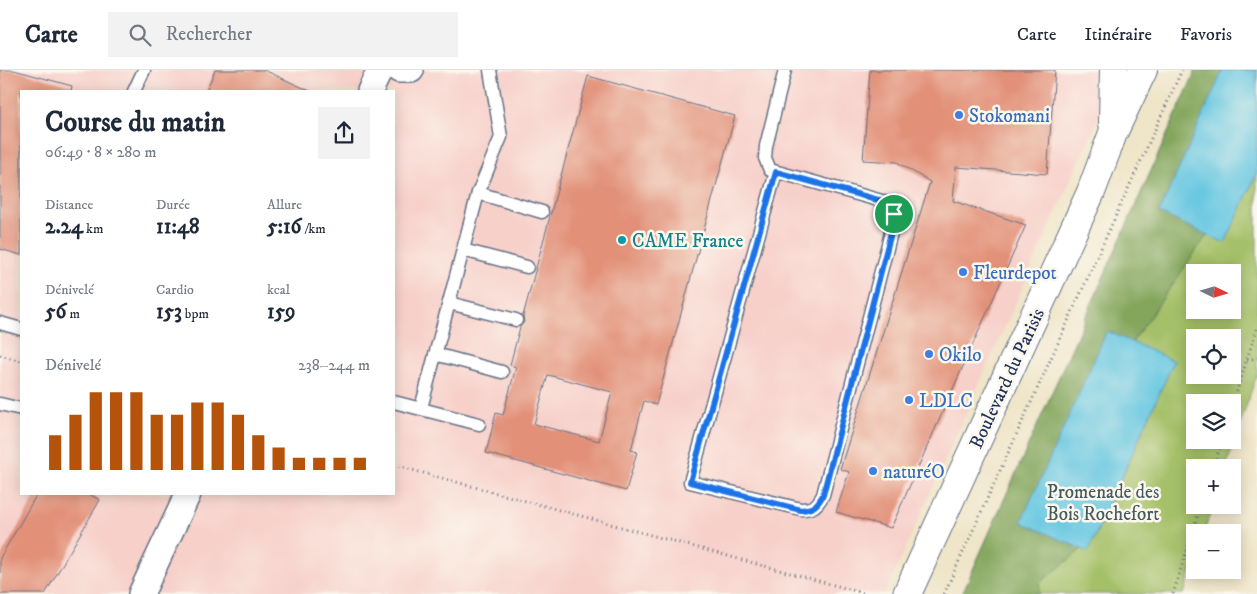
<!DOCTYPE html>
<html lang="fr">
<head>
<meta charset="utf-8">
<style>
	:root { --surface:#fff; --page:#f2f2f3; --text:#1f2937; --muted:#747a83; --line:#e0e1e3; --accent:#b45309 }
	body { margin:0; font-family:"IM FELL DW Pica",serif; background:var(--page); color:var(--text); height:100vh; display:flex; flex-direction:column; font-size:19px; white-space:nowrap }
	* { box-sizing:border-box; margin:0 }
	p { font-size:16px; color:var(--muted) }
	.icon { flex:none; width:28px; height:28px; fill:none; stroke:currentColor; stroke-width:2; stroke-linecap:round; stroke-linejoin:round }
	.map { position:relative; flex:1; overflow:hidden }
	.panel { position:absolute; left:20px; top:20px; width:375px; height:405px; display:flex; flex-direction:column; background:var(--surface); border-radius:0px; box-shadow:0 2px 12px #0003 }
	.panel>* { flex:none }
	.needle { width:32px; rotate:95deg }
	.tools { position:absolute; left:1186px; top:194px; display:grid; gap:10px }
	.tools a { display:grid; place-items:center; width:55px; height:55px; border-radius:0px; background:var(--surface); box-shadow:0 2px 12px #0003; font-size:25px }
	.pin { position:absolute; display:grid; place-items:center; width:42px; height:42px; color:#fff; margin:-21px; border:2px solid #fff; border-radius:50%; box-shadow:0 1px 5px #0007 }
	.round { display:grid; place-items:center; flex:none; width:52px; height:52px; border-radius:0px; background:var(--page) }
	.overview { display:flex; align-items:center; justify-content:space-between; height:85px; padding:0 25px }
	h1 { font-size:28px; font-weight:700; line-height:38px }
	.figures { display:grid; grid-template-columns:repeat(3,1fr); gap:8px; height:85px; padding:5px 25px }
	.figures div { display:grid; align-content:center }
	.figures b { font-size:21px; font-weight:700 }
	.figures small { font-size:14px; font-weight:400 }
	.figures p { font-size:14px }
	.chart { height:140px; padding:10px 25px }
	.chart p { display:flex; justify-content:space-between }
	.chart svg { width:100%; height:90px; margin-top:5px; stroke:var(--accent); stroke-width:6 }
	header { display:flex; align-items:center; gap:30px; box-sizing:border-box; height:70px; padding:0 25px; background:var(--surface); border-bottom:1px solid var(--line) }
	header strong { font-size:24px }
	nav { display:flex; gap:28px; margin-inline-start:auto; font-size:18px }
	.search { width:350px; height:45px; background:var(--page); display:flex; align-items:center; gap:12px; box-sizing:border-box; padding:0 18px; border-radius:0px; color:var(--muted); font-size:19px }
	.map>svg:first-child { display:block }
	.built { fill:#f7d0ca; fill-rule:evenodd }
	.green { fill:#a4c067; stroke:#607862; fill-rule:evenodd }
	.forest { fill:#83a65c; stroke:#4f6a5d }
	.water { fill:#63c6e1; stroke:#3f7aa0 }
	.building { fill:#e29078; fill-rule:evenodd }
	.lines { fill:none; stroke-linecap:round; stroke-linejoin:round }
	.service-casing { stroke:#656f83; stroke-width:15 }
	.minor-casing { stroke:#656f83; stroke-width:28 }
	.tertiary-casing { stroke:#656f83; stroke-width:30 }
	.path { stroke:#656f83; stroke-width:3; stroke-dasharray:1 4; stroke-linecap:butt }
	.service { stroke:#fff; stroke-width:12 }
	.minor { stroke:#fff; stroke-width:25 }
	.tertiary { stroke:#fff; stroke-width:28 }
	.route-casing { stroke:#fff; stroke-width:10 }
	.route { stroke:#1a73e8; stroke-width:6 }
	.shop-dot { fill:#3f7fe0; stroke:#fbf7ec; stroke-width:2 }
	.culture-dot { fill:#0f9aa8; stroke:#fbf7ec; stroke-width:2 }
	.labels { text-anchor:middle; stroke-width:5; stroke-linejoin:round; paint-order:stroke }
	.shop-label { font-size:19px; fill:#366cbe; stroke:#fbf7ec; text-anchor:start }
	.culture-label { font-size:19px; fill:#0d838f; stroke:#fbf7ec; text-anchor:start }
	.street-label { font-size:19px; fill:#1b2f5e; stroke:#fbf7ec }
	.park-label { font-size:19px; fill:#445a61; stroke:#fbf7ec }
</style>
</head>
<body>
<header>
<strong>Carte</strong>
<div class="search"><svg class="icon" aria-label="search" viewBox="0 0 24 24"><circle cx="10" cy="10" r="6"/><path d="M15 15l6 6"/></svg>Rechercher</div>
<nav><a>Carte</a><a>Itinéraire</a><a>Favoris</a></nav>
</header>
<div class="map">
<svg width="1257" height="524" viewBox="0 0 1257 524">
	<rect width="100%" height="100%" fill="#fbf7ec"/>
	<filter id="ink" filterUnits="userSpaceOnUse"><feTurbulence type="fractalNoise" baseFrequency=".02" numOctaves="2"/><feDisplacementMap in="SourceGraphic" scale="10" xChannelSelector="R" yChannelSelector="G"/><feConvolveMatrix kernelMatrix="1 2 1 2 8 2 1 2 1" color-interpolation-filters="sRGB"/></filter>
	<filter id="wash" filterUnits="userSpaceOnUse"><feTurbulence type="fractalNoise" baseFrequency=".0096" numOctaves="4" result="noise"/><feDisplacementMap in="SourceGraphic" scale="20" xChannelSelector="R" yChannelSelector="G"/><feGaussianBlur stdDeviation="1.12" result="paint"/><feColorMatrix in="noise" values="0 0 0 0 0 0 0 0 0 0 0 0 0 0 0 0 0 1.4 0 .05"/><feComposite in="paint" operator="in"/></filter>
	<g filter="url(#wash)">
		<rect width="100%" height="100%" fill="#efe5c8"/>
		<path class="built" d="M0,0h1120l-235,524h-885zM21,21h373v403h-373z"/>
		<path class="green" d="M1196,0h61v304l-31,93 -31,1v37h18l-9,27h-9v28l-11,34h-222zM1195,202h37v38h-37zM1195,268h37v37h-37zM1195,332h37v38h-37z"/>
		<polygon class="forest" points="1196,0 1253,0 1212,158 1087,337 1087,475 1040,513 1039,524 962,524"/>
		<g class="water">
			<polygon points="1223,0 1257,0 1257,103 1225,173 1159,143"/>
			<polygon points="1107,261 1174,291 1088,482 1021,452"/>
		</g>
		<g id="blocks">
			<g class="building">
				<polygon points="0,0 14,0 72,16 71,21 21,21 21,185 0,179"/>
				<polygon points="215,0 264,0 310,21 206,21"/>
				<polygon points="870,0 1055,0 1047,104 956,97 953,131 1026,155 891,458 836,442 849,402 840,399 930,112 897,92 863,90"/>
				<path d="M588,6l147,40 -79,289 -12,-4 -13,49 6,2 -11,39 -140,-38 10,-40 7,2 13,-48 -6,-2 10,-38 4,-5 -1,-6zM548,305l64,17 -13,49 -65,-17z"/>
				<polygon points="37,424 89,424 100,430 45,524 0,524 0,488"/>
			</g>
		</g>
	</g>
	<g filter="url(#ink)">
		<use href="#blocks" fill-opacity="0" stroke="#656f83" stroke-width="1"/>
		<g class="lines">
			<g class="service-casing">
				<g id="service">
					<polyline points="134,21 144,0"/>
					<path d="M776,102l-86,310 111,27c12,0 16,-3 22,-14l71,-274c0,-10 -3,-14 -12,-20l-112,-31 -5,-12 1,-12 19,-76"/>
					<polyline points="478,123 542,142"/>
					<polyline points="463,180 527,197"/>
					<polyline points="449,233 516,250"/>
					<polyline points="0,253 21,259"/>
					<polyline points="435,284 502,302"/>
					<polyline points="394,332 479,354"/>
					<polyline points="0,334 21,339"/>
					<polyline points="421,338 478,123 501,67 490,0"/>
				</g>
			</g>
			<g class="minor-casing">
				<g id="minor">
					<polyline points="399,0 411,0"/>
					<polyline points="370,21 380,0"/>
					<polyline points="141,524 188,424"/>
				</g>
			</g>
			<g class="tertiary-casing">
				<g id="tertiary">
					<polyline points="1113,53 1114,0"/>
					<polyline points="907,524 1091,122 1113,63 1143,0"/>
				</g>
			</g>
			<g class="path">
				<polyline points="0,285 21,291"/>
				<polyline points="1247,290 1257,288"/>
				<polyline points="1232,336 1257,258"/>
				<polyline points="394,395 867,524"/>
				<polyline points="1213,398 1222,370"/>
				<polyline points="944,524 1182,0"/>
				<polyline points="1173,524 1201,435"/>
			</g>
			<use href="#service" class="service"/>
			<use href="#minor" class="minor"/>
			<use href="#tertiary" class="tertiary"/>
		</g>
	</g>
	<g class="lines" filter="url(#ink)">
		<g class="route-casing">
			<path id="route" d="M776,102l106,29c9,6 12,10 12,20l-71,274c-6,11 -10,14 -22,15l-111,-28z"/>
		</g>
		<use href="#route" class="route"/>
	</g>
	<g class="shop-dot">
		<circle cx="959" cy="45" r="5"/>
		<circle cx="963" cy="202" r="5"/>
		<circle cx="929" cy="284" r="5"/>
		<circle cx="909" cy="330" r="5"/>
		<circle cx="873" cy="401" r="5"/>
	</g>
	<circle class="culture-dot" cx="622" cy="170" r="5"/>
	<g class="labels">
		<g class="shop-label">
			<text x="969" y="52">Stokomani</text>
			<text x="973" y="209">Fleurdepot</text>
			<text x="939" y="291">Okilo</text>
			<text x="919" y="337">LDLC</text>
			<text x="883" y="408">naturéO</text>
		</g>
		<g class="culture-label">
			<text x="632" y="177">CAME France</text>
		</g>
		<g class="street-label">
			<text transform="translate(1006 308) rotate(-65)" y="7">Boulevard du Parisis</text>
		</g>
		<g class="park-label">
			<text x="1103" y="428">Promenade des<tspan x="1103" dy="22">Bois Rochefort</tspan></text>
		</g>
	</g>
</svg>
<div class="tools">
<a><svg class="needle" viewBox="-14 -14 28 28"><path d="M0-13l5 13h-10z" fill="#e53935"/><path d="M0 13l5-13h-10z" fill="#747a83"/></svg></a>
<a><svg class="icon" aria-label="locate" viewBox="0 0 24 24"><circle cx="12" cy="12" r="6"/><path d="M12 2v4M12 18v4M2 12h4M18 12h4"/></svg></a>
<a><svg class="icon" aria-label="layers" viewBox="0 0 24 24"><path d="M12 4l9 5-9 5-9-5zM3 14l9 5 9-5"/></svg></a>
<a>+</a>
<a>−</a>
</div>
<div class="pin" style="left:894px;top:144px;background:#1e9e55"><svg class="icon" aria-label="arrive" viewBox="0 0 24 24"><path d="M6 21V4h12l-3 4 3 4H6"/></svg></div>
<section class="panel">
<div class="overview"><div><h1>Course du matin</h1><p>06:49 · 8 × 280 m</p></div><a class="round"><svg class="icon" aria-label="share" viewBox="0 0 24 24"><path d="M12 15V3M7 8l5-5 5 5M5 13v7h14v-7"/></svg></a></div>
<div class="figures">
<div><p>Distance</p><b>2.24<small> km</small></b></div>
<div><p>Durée</p><b>11:48</b></div>
<div><p>Allure</p><b>5:16<small> /km</small></b></div>
</div>
<div class="figures">
<div><p>Dénivelé</p><b>56<small> m</small></b></div>
<div><p>Cardio</p><b>153<small> bpm</small></b></div>
<div><p>kcal</p><b>159</b></div>
</div>
<div class="chart"><p><span>Dénivelé</span>238–244 m</p>
<svg viewBox="0 0 160 44" preserveAspectRatio="none"><path d="M5 44V27M15 44V17M25 44V6M35 44V6M45 44V6M55 44V17M65 44V17M75 44V11M85 44V11M95 44V17M105 44V27M115 44V33M125 44V38M135 44V38M145 44V38M155 44V38"/></svg>
</div>
</section>
</div>
</body>
</html>
